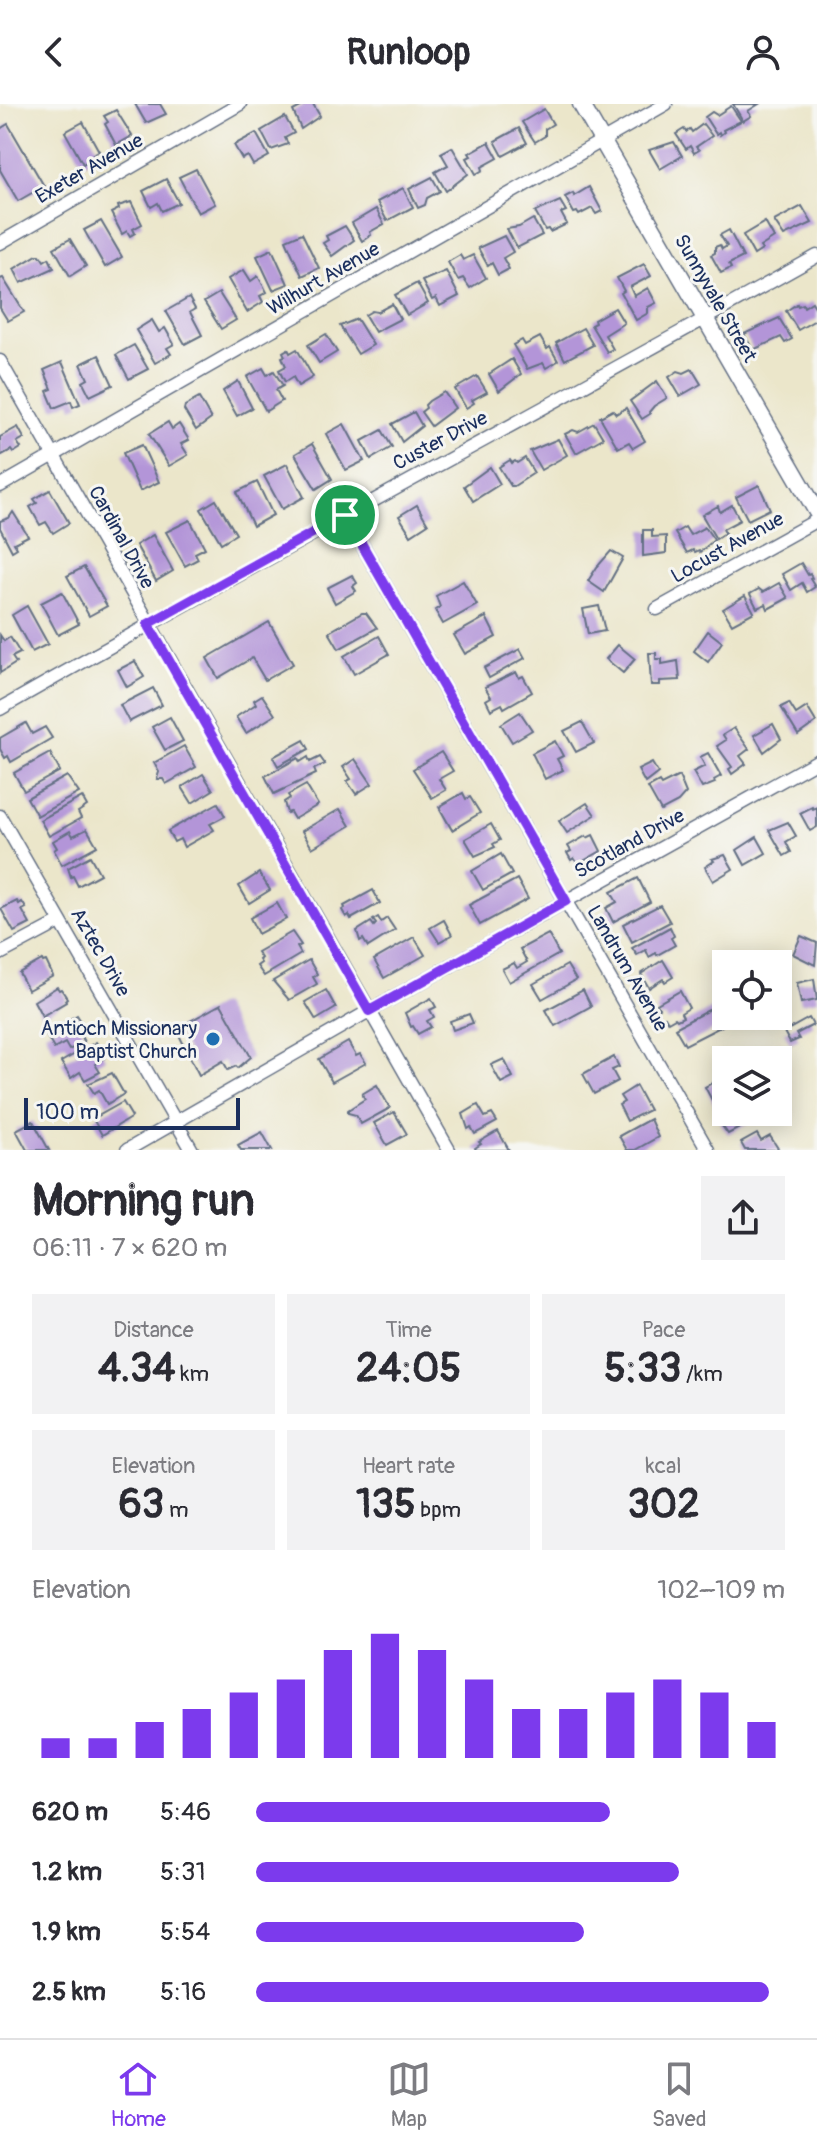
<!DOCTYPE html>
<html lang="en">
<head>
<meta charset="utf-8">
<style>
	:root { --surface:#fff; --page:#f2f2f3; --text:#2b2b33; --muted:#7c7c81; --line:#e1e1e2; --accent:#7c3aed }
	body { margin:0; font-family:Pangolin,sans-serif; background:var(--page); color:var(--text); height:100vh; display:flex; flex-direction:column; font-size:30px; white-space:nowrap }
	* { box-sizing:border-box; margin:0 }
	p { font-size:26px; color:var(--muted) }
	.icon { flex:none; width:44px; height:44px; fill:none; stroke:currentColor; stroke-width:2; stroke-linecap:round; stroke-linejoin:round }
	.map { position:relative; height:1046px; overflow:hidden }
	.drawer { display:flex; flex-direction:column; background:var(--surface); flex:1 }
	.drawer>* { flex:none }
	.fabs { position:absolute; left:712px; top:846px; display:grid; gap:16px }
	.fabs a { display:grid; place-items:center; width:80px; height:80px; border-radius:0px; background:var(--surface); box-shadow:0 4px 20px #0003; font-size:40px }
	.scale { position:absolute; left:24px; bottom:20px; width:216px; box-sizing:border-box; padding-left:8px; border:4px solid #1b2f5e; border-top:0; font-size:22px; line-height:28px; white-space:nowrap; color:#1b2f5e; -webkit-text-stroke:6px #f6f6f2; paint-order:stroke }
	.pin { position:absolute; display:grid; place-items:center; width:68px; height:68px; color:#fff; margin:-34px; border:4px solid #fff; border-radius:50%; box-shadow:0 2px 8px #0007 }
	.round { display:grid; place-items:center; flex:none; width:84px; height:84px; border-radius:0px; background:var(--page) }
	.summary { display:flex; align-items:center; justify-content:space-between; height:136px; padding:0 32px }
	h1 { font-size:44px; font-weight:800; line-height:60px }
	.metrics { display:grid; grid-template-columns:repeat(3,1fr); gap:12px; height:136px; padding:8px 32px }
	.metrics div { display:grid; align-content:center; border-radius:0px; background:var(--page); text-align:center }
	.metrics b { font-size:40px; font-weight:800 }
	.metrics small { font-size:22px; font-weight:400 }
	.metrics p { font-size:22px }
	.chart { height:224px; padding:16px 32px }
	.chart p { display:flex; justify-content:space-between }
	.chart svg { width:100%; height:144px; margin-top:8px; stroke:var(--accent); stroke-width:6 }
	ul { padding:0 32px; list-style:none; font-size:26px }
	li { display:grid; grid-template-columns:128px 96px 1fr; align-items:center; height:60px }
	li i { height:20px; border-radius:10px; background:var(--accent) }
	header { display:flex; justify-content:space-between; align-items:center; height:104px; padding:0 32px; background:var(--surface); font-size:36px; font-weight:800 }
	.menu { display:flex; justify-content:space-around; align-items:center; height:112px; border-top:2px solid var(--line); background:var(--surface); font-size:22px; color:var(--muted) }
	.menu a { display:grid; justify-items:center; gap:4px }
	.menu .current { color:var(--accent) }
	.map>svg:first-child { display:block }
	.building { fill:#b395d8 }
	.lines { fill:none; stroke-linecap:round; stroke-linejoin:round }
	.minor-casing { stroke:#646f84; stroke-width:15 }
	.tertiary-casing { stroke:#646f84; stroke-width:19 }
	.minor { stroke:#fff; stroke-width:12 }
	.tertiary { stroke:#fff; stroke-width:16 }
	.route-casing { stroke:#fff; stroke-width:16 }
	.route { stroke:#7c3aed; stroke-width:10 }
	.poi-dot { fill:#1f6fb2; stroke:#f6f6f2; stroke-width:3 }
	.labels { text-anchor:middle; stroke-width:6; stroke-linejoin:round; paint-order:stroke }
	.street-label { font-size:20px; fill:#1b2f5e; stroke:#f6f6f2 }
	.poi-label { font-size:20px; fill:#1b2f5e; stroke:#f6f6f2; text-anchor:end }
</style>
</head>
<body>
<header><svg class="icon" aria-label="back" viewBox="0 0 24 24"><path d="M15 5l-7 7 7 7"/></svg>Runloop<svg class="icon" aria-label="person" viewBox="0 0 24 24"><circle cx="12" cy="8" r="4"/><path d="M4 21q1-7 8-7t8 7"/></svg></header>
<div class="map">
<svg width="817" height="1046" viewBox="0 0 817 1046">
	<rect width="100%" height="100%" fill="#f6f6f2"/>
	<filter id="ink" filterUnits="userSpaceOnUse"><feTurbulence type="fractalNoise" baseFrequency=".0125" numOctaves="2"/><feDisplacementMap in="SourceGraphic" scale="16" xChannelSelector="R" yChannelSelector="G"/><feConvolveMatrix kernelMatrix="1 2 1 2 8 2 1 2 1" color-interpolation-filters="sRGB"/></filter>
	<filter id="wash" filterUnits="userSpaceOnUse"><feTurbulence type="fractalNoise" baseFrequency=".006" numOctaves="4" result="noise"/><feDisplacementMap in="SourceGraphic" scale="32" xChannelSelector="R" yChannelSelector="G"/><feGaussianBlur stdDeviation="1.8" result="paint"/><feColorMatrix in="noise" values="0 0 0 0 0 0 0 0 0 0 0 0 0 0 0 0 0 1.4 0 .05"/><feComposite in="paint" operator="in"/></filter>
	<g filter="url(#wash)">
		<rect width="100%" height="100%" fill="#ebe6ca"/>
		<g id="blocks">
			<g class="building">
				<polygon points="135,0 160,0 166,10 146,19"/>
				<polygon points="306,0 313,0 320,12 301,25 293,7"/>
				<polygon points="733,0 759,0 748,7 751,12 743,17"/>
				<polygon points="731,2 741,17 723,26 724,28 720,31 719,28 716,30 705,13 712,8 717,11"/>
				<polygon points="544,5 553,20 545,25 545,32 535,38 522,18"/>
				<polygon points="116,6 132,32 116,41 105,20 108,18 104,12"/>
				<polygon points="285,13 294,29 285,34 288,40 271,46 261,27"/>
				<polygon points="83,18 99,47 93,50 95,53 83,60 65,28"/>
				<polygon points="8,20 44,82 18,97 0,66 0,25"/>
				<polygon points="703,20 712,32 696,43 699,46 694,49 690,42 686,45 676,30 684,25 686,28 690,25 692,28"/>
				<polygon points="519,24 527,39 503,52 495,37"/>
				<polygon points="256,29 269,52 253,61 248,52 242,55 234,41"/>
				<polygon points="489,38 498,54 482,63 483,66 476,70 467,54 471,52 469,49"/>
				<polygon points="674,38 682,52 660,65 649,46"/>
				<polygon points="452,43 468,70 446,87 435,68 448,61 441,49"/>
				<polygon points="196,65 215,100 198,109 179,73"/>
				<polygon points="432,73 440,87 427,94 425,101 418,104 409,85"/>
				<polygon points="166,75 179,99 162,107 158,99 151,103 143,87"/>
				<polygon points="589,83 602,107 596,110 592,104 579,111 577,108 574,109 565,93 573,89 574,92"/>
				<polygon points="403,84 413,103 387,117 377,98"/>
				<polygon points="560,97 566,107 561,109 567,120 550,128 548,125 545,126 535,108"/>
				<polygon points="131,98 142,120 133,125 135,129 130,132 127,127 122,130 111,109 119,105 118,102"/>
				<polygon points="802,102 812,119 784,132 774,117"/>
				<polygon points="376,105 384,120 370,128 371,131 362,137 352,119"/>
				<polygon points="533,115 542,131 517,144 507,125 519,123"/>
				<polygon points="101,117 122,153 105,163 84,126"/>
				<polygon points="765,118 774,134 760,143 762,146 754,151 743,131"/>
				<polygon points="345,122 354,136 332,152 323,139 328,136 326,132"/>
				<polygon points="729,126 743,153 729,160 731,164 721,169 711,151 715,149 715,143 720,141 722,145 727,142 720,131"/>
				<polygon points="302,129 319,164 302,172 286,136"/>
				<polygon points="504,132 513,148 503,154 509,165 498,171 492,159 488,162 478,144"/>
				<polygon points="70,135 86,162 70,172 54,144"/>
				<polygon points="272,145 288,180 273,186 257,152"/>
				<polygon points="37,151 40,151 44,157 49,154 54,164 21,179 14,165"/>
				<polygon points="460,151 463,156 473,151 486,174 470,184 463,174 458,176 448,158"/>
				<polygon points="644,160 651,172 630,183 634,192 648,184 656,199 648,203 648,209 636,216 621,189 624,187 617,174"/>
				<polygon points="244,166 251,177 258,172 267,188 260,192 263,198 247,208 228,175"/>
				<polygon points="446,167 459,192 440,202 436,194 432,196 422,177"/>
				<polygon points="3,174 24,208 8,217 0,204 0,175"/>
				<polygon points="417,179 428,199 407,211 395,191"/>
				<polygon points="219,189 236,216 221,225 204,198"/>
				<polygon points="189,194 195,205 190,208 202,231 185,240 166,207"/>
				<polygon points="812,198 817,206 817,215 798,226 786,207 797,200 798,202 803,200 804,203"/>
				<polygon points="392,200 400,215 375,228 365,211 372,207 377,208"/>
				<polygon points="615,204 624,219 605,231 613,245 607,248 591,221 595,219 594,216"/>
				<polygon points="779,214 792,235 785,239 781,233 753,246 744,230"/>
				<polygon points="357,215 373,241 358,250 340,222"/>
				<polygon points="152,216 159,228 165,224 174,240 167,244 171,250 155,259 136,226"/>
				<polygon points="583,224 593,241 565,256 556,239"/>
				<polygon points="326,230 337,248 319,259 308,241"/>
				<polygon points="540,233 547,245 550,243 558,257 546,264 543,259 527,265 513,241 522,236 525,241"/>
				<polygon points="134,241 148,265 129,275 116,251"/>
				<polygon points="288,245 290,249 297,245 313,273 298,282 293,273 285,278 279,266 286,262 282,253 285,252 283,248"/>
				<polygon points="99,251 113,281 90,292 83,278 88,275 81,260"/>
				<polygon points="512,255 521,270 499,287 489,270"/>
				<polygon points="62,258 80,300 73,303 71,297 54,304 47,287 52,285 44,266"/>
				<polygon points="263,264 267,271 274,267 283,282 276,286 282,297 266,307 247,273"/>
				<polygon points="692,265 701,280 680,292 669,273 678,267 684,269"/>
				<polygon points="477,272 487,288 472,296 474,299 466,304 455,285"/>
				<polygon points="238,277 252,304 237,312 223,287"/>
				<polygon points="657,277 667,294 654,302 649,308 650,310 642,315 630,297"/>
				<polygon points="444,288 455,304 431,322 421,308 426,304 425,301 429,297"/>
				<polygon points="199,294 211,315 196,326 184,306 185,302"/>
				<polygon points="626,304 645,337 633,344 629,338 618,344 600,313 613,306 616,310"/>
				<polygon points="414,308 422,322 402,338 392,320"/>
				<polygon points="168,318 172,325 179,320 189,336 181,340 188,351 169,362 149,330"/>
				<polygon points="594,319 603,334 576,349 565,330 573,326 578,328"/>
				<polygon points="344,320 364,357 346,366 326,330"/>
				<polygon points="18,323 24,334 17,338 21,344 13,349 11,346 0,352 0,333"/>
				<polygon points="382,326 392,343 371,355 362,337"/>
				<polygon points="558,335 567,351 541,366 530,347"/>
				<polygon points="312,340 332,375 316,385 295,350"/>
				<polygon points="142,341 159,378 140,387 123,349"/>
				<polygon points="525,354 534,369 514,382 511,382 499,363 510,356 512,359 515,357 517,359"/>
				<polygon points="287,360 304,393 282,405 264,372"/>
				<polygon points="490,363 500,380 473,397 464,382"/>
				<polygon points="257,378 273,411 253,422 237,388"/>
				<polygon points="759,381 770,405 748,416 736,393"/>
				<polygon points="50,386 69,419 53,429 46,418 40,421 30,403 37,399 34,395"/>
				<polygon points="216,396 236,430 221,439 201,405"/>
				<polygon points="417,401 428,420 411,431 399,412"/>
				<polygon points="732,401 740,416 723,425 725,429 716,435 702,411 718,402 720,408"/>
				<polygon points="13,408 28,432 14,439 17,444 12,447 0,424 0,417 9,414"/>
				<polygon points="190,416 205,444 195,449 198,455 185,462 166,428"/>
				<polygon points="685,423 690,431 705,423 714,436 700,448 699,446 695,448 693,446 687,449 675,429"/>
				<polygon points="643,426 652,426 652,433 666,432 666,449 643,452"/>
				<polygon points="153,431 173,467 156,477 136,441"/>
				<polygon points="611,447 623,454 604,488 588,477 597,463"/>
				<polygon points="801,459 808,471 810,470 812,474 810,475 815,483 807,488 802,479 791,486 782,470"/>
				<polygon points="84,463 107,502 89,512 67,472"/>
				<polygon points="352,471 357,479 353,482 356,487 335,499 327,484"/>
				<polygon points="463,477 477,501 443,520 435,506 440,503 436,492"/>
				<polygon points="779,479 788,494 768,505 766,500 757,504 750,490 759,485 763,488"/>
				<polygon points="62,488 79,520 58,531 41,499"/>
				<polygon points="745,492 754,508 732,520 723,505"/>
				<polygon points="27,502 48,540 32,548 12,511"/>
				<polygon points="599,502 605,527 588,530 583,505"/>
				<polygon points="362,509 366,509 377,524 339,545 329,528"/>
				<polygon points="486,513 496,533 465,550 454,531"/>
				<polygon points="269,518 293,560 265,576 252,554 218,574 207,554"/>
				<polygon points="708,527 722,538 708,558 694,547"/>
				<polygon points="0,531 4,537 10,533 20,549 12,553 16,559 0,569"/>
				<polygon points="379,532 389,550 354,570 344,552"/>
				<polygon points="618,541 635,555 623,569 606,555"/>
				<polygon points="520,545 525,554 489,574 484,564"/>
				<polygon points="649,549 656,549 656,555 662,555 662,560 678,557 680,576 660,577 660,581 651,581"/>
				<polygon points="135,557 144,573 127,583 118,566"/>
				<polygon points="516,568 519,574 523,572 532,588 504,604 502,600 491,606 486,596 491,593 485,583"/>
				<polygon points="153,584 162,601 129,618 120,601"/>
				<polygon points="262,591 275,611 246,629 236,613 256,600 254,596"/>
				<polygon points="789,599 796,610 807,603 816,618 798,631 781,603"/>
				<polygon points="520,608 532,626 512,638 501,620"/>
				<polygon points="170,613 183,637 165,646 152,623"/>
				<polygon points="582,618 594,639 576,648 564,627"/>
				<polygon points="26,619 32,630 45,623 52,634 11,658 8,652 5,654 0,645 0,634"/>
				<polygon points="773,620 781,635 764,648 754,631"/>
				<polygon points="734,624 749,645 740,652 746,660 732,670 729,665 732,663 717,642 726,636 723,631"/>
				<polygon points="304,636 309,645 278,662 273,653"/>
				<polygon points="555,637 563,652 557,655 563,666 545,675 532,649"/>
				<polygon points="184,642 196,663 166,680 163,675 157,675 159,668 154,659"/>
				<polygon points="441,648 453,667 439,675 446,686 432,694 413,665"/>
				<polygon points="50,649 60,667 24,687 14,669"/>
				<polygon points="708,649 721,672 714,676 715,679 702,684 693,668 705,662 700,653"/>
				<polygon points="308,653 310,658 320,653 325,660 314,665 316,670 274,690 265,672 298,654 300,658"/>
				<polygon points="355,655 372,680 356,690 347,677 351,675 343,663"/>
				<polygon points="652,659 658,669 645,679 638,666"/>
				<polygon points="203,670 213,686 192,699 182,683"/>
				<polygon points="67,672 79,689 37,712 27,694"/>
				<polygon points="679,672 686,689 678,698 661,707 648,684 659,678 661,681"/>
				<polygon points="306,681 318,701 294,715 290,708 287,709 284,698 290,694 288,691"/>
				<polygon points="463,689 466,695 470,693 480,709 452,726 439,703"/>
				<polygon points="82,693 87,702 78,708 81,714 49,732 40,716"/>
				<polygon points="218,699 225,712 210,720 214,726 184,743 180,735 174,738 168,727"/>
				<polygon points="587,699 595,711 567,729 559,717"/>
				<polygon points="812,703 813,705 817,703 817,723 810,727 800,709"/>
				<polygon points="340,705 350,722 312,744 302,727"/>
				<polygon points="788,718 796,732 786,738 791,748 784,752 769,726"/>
				<polygon points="491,720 500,736 493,740 495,743 475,752 465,735"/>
				<polygon points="87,725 97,742 62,761 54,746 57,744 53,737 70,727 73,732"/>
				<polygon points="593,731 601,747 578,760 574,754 571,756 567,749 571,747 568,742 586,732 587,734"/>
				<polygon points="757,733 766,749 745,761 737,746"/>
				<polygon points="501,750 512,770 483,786 472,767"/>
				<polygon points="725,751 733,765 713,777 705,763 714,757 712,755"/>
				<polygon points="90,752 100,770 78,782 73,772 71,773 68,764"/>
				<polygon points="259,769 270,786 249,799 239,782"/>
				<polygon points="638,774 650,798 613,818 606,804 617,798 611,788"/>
				<polygon points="517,775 528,795 480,821 469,801"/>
				<polygon points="373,786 380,799 351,815 349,811 346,813 342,806 345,804 344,802"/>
				<polygon points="17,797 19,800 22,798 26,804 22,806 30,820 14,828 1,805"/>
				<polygon points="277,799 286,815 258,830 250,814"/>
				<polygon points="660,801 670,818 632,838 623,820"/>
				<polygon points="378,813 381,818 387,814 395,826 368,843 363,835 360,837 357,827 371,818 374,822 376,820 373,816"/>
				<polygon points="444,816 452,831 439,838 430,824"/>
				<polygon points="670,823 674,832 671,834 675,841 657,851 656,849 649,853 646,846 637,851 632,844"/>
				<polygon points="292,828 301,841 297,843 301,850 264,872 257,862 261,859 259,856 261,854 257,848"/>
				<polygon points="548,830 559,850 509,878 502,865 514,859 517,864 527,858 520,845"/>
				<polygon points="801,832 817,839 815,861 793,850"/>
				<polygon points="414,833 425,851 384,874 374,856"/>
				<polygon points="42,856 43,858 46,857 53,872 28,886 19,869"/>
				<polygon points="309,856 317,870 313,873 317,880 289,896 273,877"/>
				<polygon points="663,856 673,873 665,878 663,875 649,884 641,870"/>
				<polygon points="567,861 576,876 542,895 533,880"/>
				<polygon points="814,875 817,896 801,899 797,879"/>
				<polygon points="57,883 59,886 61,885 67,894 65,896 66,898 42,912 34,897"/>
				<polygon points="326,886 336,904 316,916 305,898"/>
				<polygon points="583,886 591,902 555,922 546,906"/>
				<polygon points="680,887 689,904 681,909 683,913 677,916 675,914 668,918 665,913 661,915 656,906 659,904 657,900"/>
				<polygon points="431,894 436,903 430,906 434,913 427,917 431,923 418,930 413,922 411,923 405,909"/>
				<polygon points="221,900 251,953 238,964 236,962 228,966 223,957 199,971 176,925"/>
				<polygon points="712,904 722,922 685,941 675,924"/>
				<polygon points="469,910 473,919 453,926 450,917"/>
				<polygon points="77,911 84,922 81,925 83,929 80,930 84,938 69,946 65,939 54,945 45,929"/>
				<polygon points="809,914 813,921 796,930 799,935 790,939 784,928"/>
				<polygon points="96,938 105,954 95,960 100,968 85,976 80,968 71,974 61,958"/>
				<polygon points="348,938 356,952 360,950 366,959 332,978 319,955"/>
				<polygon points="614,953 619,963 612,966 618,977 594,990 583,970"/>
				<polygon points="504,955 513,973 501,979 491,961"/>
				<polygon points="112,969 124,990 107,1000 99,986 94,989 88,980"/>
				<polygon points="721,974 726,983 726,1001 717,1006 705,983"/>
				<polygon points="377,981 390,1004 361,1020 356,1011 348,1009 348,1006 365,995 362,990"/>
				<polygon points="636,982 649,1006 627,1017 619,1001 624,998 620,992"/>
				<polygon points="123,998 132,1013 102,1031 93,1015"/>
				<polygon points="478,1001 485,1013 492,1010 497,1018 475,1030 471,1023 468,1025 463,1010"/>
				<polygon points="394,1008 407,1030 387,1041 374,1019"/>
				<polygon points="729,1008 751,1008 755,1016 728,1030 720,1019 722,1018 719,1013"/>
				<polygon points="650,1015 658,1033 635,1046 627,1046 619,1032"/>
				<polygon points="33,1017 49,1046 27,1046 16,1026"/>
				<polygon points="498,1027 509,1046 476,1046 475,1044 481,1040 479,1038"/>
				<polygon points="262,1028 272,1046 241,1046 238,1041"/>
				<polygon points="757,1030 761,1037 770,1032 779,1046 745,1046 741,1039"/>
			</g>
		</g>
	</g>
	<g filter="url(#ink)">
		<use href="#blocks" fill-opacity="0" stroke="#646f84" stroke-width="2"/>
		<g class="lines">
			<g class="minor-casing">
				<g id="minor">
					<polyline points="0,139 240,0"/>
					<polyline points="0,257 449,1046"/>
					<polyline points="0,382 666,0"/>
					<polyline points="345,411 708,1046"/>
					<polyline points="657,505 817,416"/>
					<path d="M0,605c270,-155 546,-300 817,-453"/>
					<polyline points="0,712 192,1046"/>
					<polyline points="0,850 60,818"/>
					<polyline points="127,1046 369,907 817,657"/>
				</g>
			</g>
			<g class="tertiary-casing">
				<polyline id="tertiary" points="581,0 817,408"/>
			</g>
			<use href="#minor" class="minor"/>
			<use href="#tertiary" class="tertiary"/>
		</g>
	</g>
	<g class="lines" filter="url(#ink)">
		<g class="route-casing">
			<polygon id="route" points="345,411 566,797 369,907 148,520"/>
		</g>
		<use href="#route" class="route"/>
	</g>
	<circle class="poi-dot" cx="213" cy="935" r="8"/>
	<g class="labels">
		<g class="street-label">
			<text transform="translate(89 64) rotate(-30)" y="7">Exeter Avenue</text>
			<text transform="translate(323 174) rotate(-30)" y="7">Wilhurt Avenue</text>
			<text transform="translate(716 194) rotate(60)" y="7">Sunnyvale Street</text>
			<text transform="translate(440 336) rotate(-28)" y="7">Custer Drive</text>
			<text transform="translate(122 433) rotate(61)" y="7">Cardinal Drive</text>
			<text transform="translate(727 443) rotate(-29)" y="7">Locust Avenue</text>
			<text transform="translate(629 739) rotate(-29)" y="7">Scotland Drive</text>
			<text transform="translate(101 848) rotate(60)" y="7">Aztec Drive</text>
			<text transform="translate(628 864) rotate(60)" y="7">Landrum Avenue</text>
		</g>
		<g class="poi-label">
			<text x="197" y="931">Antioch Missionary<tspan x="197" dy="23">Baptist Church</tspan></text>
		</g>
	</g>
</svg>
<div class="fabs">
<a><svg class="icon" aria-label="locate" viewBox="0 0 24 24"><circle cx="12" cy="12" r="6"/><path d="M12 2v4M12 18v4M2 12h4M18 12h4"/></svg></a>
<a><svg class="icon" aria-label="layers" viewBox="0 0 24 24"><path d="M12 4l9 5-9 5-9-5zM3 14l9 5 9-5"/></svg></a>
</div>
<div class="scale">100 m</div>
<div class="pin" style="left:345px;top:411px;background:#1e9e55"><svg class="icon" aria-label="arrive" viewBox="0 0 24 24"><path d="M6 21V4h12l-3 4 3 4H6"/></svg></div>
</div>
<section class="drawer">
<div class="summary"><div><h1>Morning run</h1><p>06:11 · 7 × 620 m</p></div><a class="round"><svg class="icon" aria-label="share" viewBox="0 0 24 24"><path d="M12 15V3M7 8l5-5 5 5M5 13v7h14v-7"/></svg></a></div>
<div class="metrics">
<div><p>Distance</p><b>4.34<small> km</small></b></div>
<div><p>Time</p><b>24:05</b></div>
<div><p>Pace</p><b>5:33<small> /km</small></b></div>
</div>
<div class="metrics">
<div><p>Elevation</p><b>63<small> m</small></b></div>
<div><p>Heart rate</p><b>135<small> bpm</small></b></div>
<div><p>kcal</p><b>302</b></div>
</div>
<div class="chart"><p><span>Elevation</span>102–109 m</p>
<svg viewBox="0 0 160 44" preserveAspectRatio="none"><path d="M5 44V38M15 44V38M25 44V33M35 44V29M45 44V24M55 44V20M65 44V11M75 44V6M85 44V11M95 44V20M105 44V29M115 44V29M125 44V24M135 44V20M145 44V24M155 44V33"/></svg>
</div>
<ul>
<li><b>620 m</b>5:46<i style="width:67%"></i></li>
<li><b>1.2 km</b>5:31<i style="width:80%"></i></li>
<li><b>1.9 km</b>5:54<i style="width:62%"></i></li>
<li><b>2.5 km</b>5:16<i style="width:97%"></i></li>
</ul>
</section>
<nav class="menu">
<a class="current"><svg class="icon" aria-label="home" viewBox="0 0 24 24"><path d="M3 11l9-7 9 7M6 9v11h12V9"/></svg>Home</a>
<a><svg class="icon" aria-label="map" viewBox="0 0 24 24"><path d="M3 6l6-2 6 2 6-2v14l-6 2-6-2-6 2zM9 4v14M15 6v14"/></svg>Map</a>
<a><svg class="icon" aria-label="saved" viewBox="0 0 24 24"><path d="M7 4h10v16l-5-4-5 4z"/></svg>Saved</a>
</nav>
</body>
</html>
